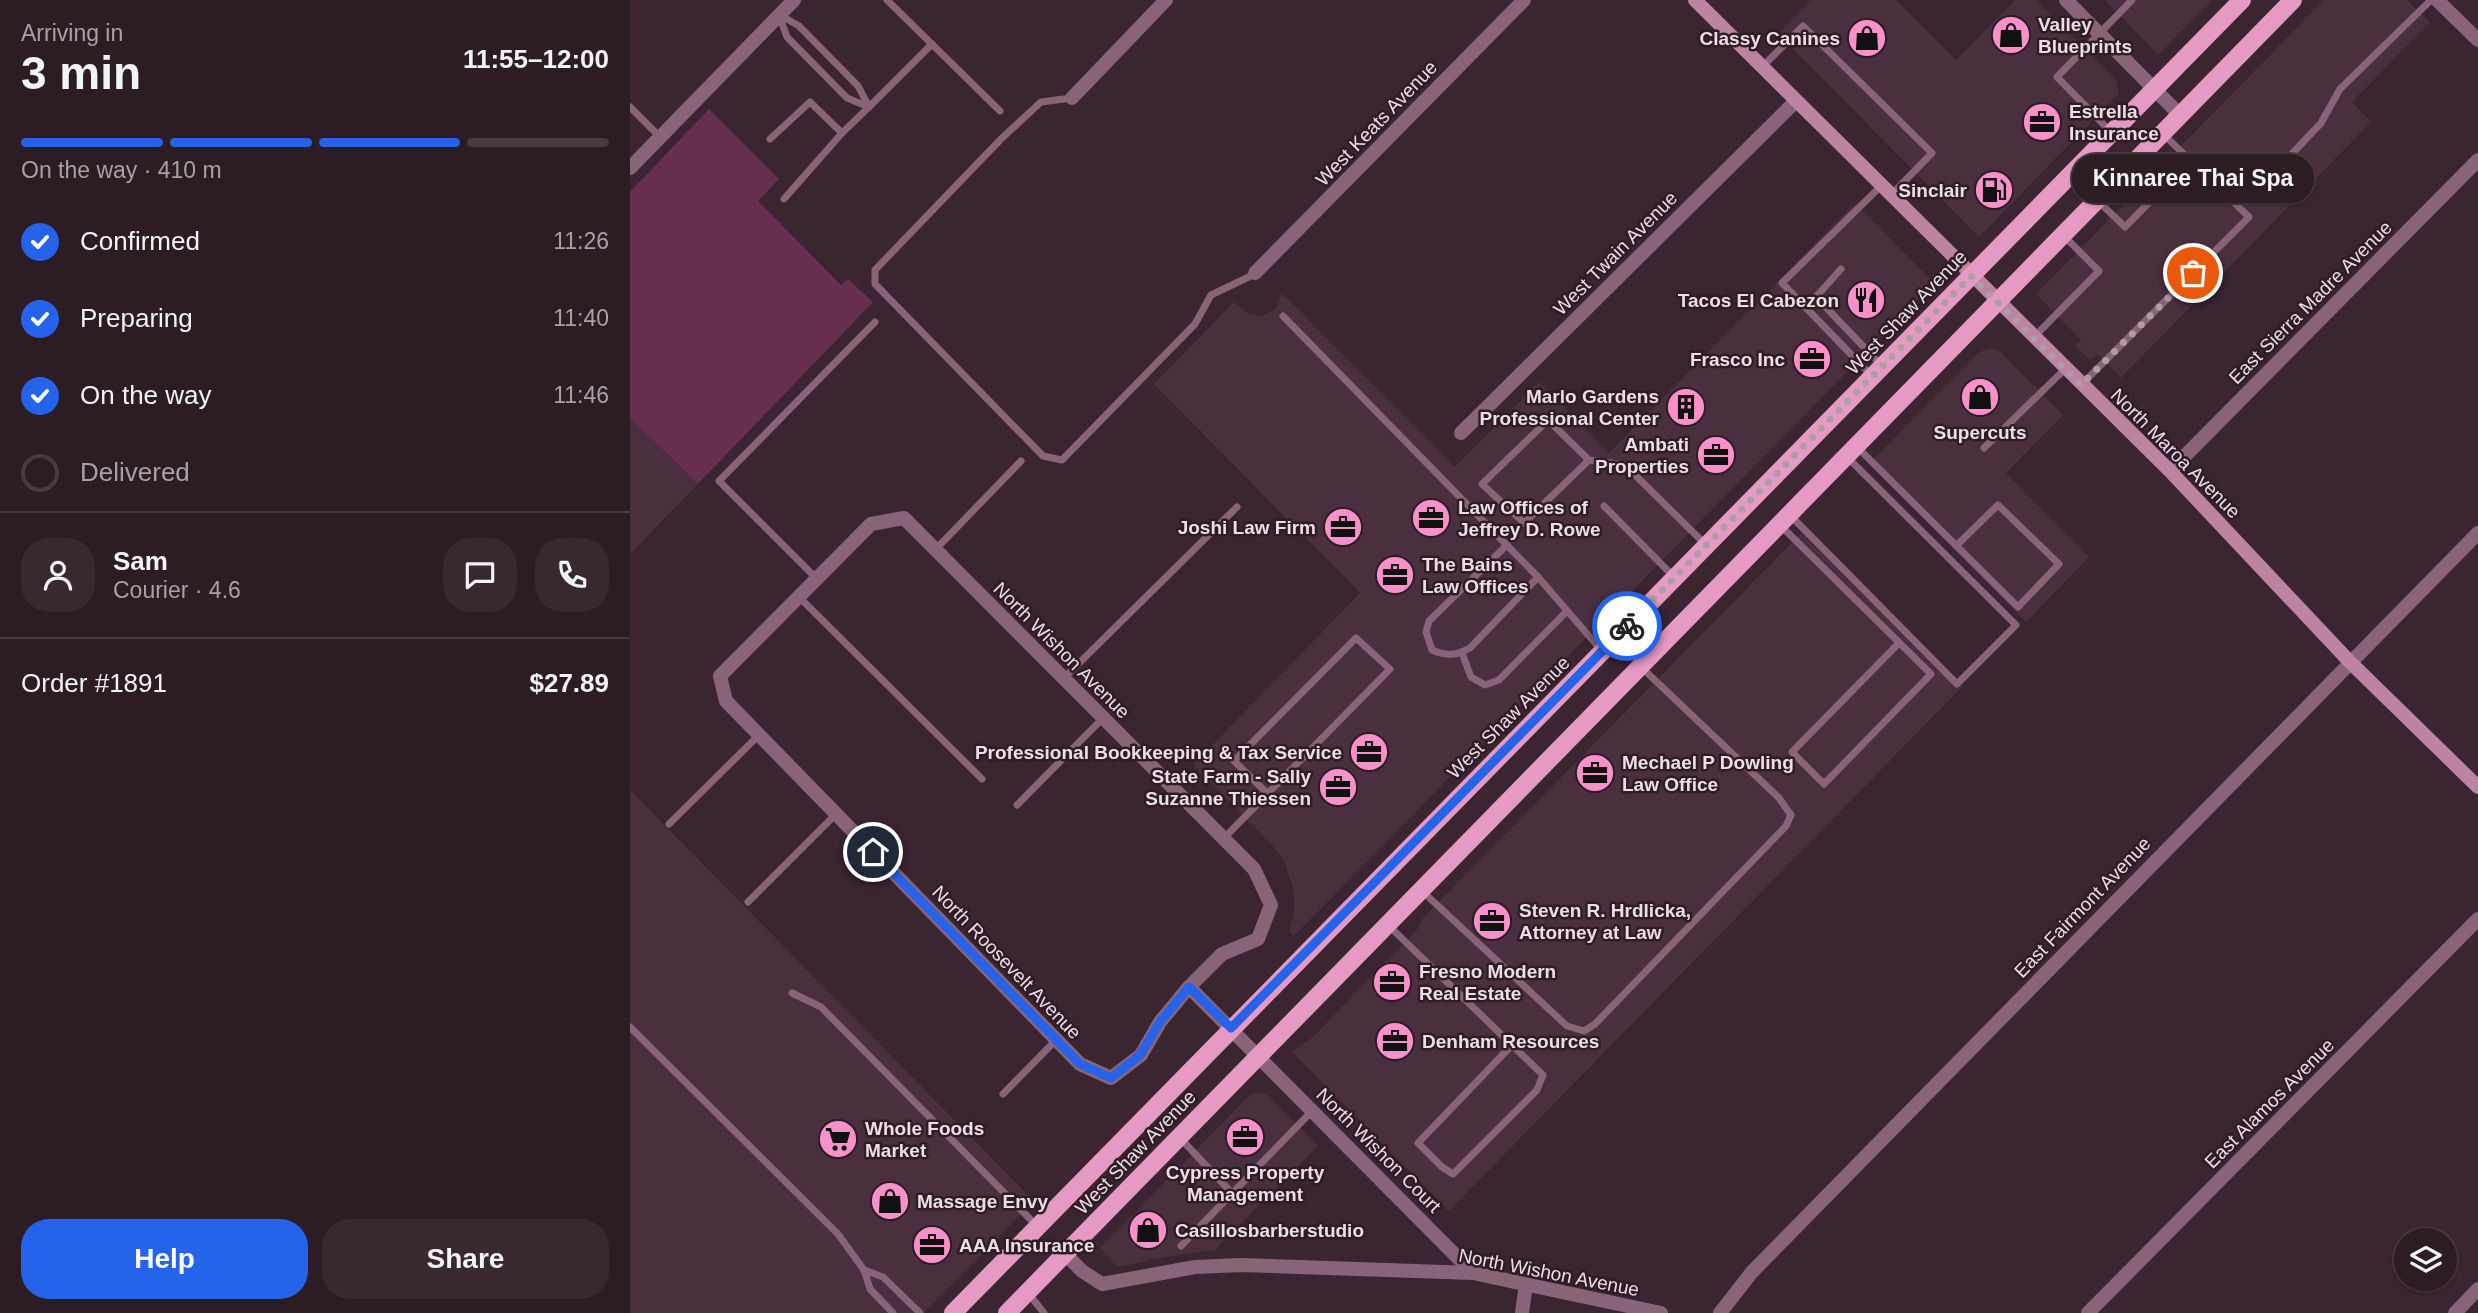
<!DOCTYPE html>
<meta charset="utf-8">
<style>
:root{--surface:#2c1c24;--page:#382931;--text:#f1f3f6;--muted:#a6a1a6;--line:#483a41;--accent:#2563eb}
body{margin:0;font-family:Arial,sans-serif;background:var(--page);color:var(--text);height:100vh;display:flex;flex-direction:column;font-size:26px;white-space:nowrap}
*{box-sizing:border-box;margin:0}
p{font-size:23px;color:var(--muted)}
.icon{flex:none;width:38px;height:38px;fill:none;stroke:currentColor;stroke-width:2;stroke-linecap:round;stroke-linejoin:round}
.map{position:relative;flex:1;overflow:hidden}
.side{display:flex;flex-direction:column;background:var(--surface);width:630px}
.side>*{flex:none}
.buttons{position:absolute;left:1764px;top:1228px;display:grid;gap:14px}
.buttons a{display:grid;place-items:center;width:63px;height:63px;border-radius:50%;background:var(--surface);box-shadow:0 2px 5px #0004,0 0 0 2px var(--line);font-size:35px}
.pin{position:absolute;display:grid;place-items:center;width:60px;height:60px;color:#fff;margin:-30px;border:4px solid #fff;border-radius:50%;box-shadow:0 2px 7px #0007}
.courier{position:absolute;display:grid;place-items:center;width:70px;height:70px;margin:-35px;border:5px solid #2563eb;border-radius:50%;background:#fff;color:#222;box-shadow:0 2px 9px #0007}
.bubble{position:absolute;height:49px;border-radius:24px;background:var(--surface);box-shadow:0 2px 5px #0004,0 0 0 2px var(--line);font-size:23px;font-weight:600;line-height:49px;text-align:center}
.overview em{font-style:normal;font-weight:600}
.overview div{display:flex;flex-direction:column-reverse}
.overview{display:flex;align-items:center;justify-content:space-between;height:119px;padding:0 21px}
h1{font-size:46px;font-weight:600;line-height:52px}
.bar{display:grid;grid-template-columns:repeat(4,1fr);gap:10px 7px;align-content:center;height:84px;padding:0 21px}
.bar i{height:9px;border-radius:5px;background:var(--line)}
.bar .current{background:var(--accent)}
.bar p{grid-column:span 4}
.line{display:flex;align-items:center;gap:18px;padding:0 21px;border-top:2px solid var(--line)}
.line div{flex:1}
.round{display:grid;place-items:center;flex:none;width:74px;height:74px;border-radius:28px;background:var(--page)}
ol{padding:0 21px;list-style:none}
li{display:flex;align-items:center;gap:21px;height:77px}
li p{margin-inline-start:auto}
li .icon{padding:7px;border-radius:50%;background:var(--accent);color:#fff;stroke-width:4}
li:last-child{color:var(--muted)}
li i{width:38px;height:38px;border:4px solid var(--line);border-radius:50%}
.cta{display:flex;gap:14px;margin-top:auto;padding:14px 21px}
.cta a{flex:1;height:80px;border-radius:28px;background:var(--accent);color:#fff;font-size:28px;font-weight:600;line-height:80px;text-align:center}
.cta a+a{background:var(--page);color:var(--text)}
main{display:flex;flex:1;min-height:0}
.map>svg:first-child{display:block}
.built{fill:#4a303e}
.green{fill:#662f4f}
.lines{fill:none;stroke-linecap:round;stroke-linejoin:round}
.lane{stroke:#896478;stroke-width:7}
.street{stroke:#896478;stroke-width:14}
.secondary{stroke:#bd83a2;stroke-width:14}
.primary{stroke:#e59ac3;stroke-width:18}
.done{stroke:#ae9da5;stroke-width:7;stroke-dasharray:0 12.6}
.route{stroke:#2563eb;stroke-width:9}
.labels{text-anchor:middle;stroke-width:5;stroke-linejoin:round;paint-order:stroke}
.poi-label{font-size:19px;font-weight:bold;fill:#ecdee4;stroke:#2f1c26;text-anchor:start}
.street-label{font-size:19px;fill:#ecdee4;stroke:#2f1c26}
</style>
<main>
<section class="side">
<div class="overview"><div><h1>3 min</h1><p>Arriving in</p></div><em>11:55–12:00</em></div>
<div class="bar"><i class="current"></i><i class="current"></i><i class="current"></i><i></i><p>On the way · 410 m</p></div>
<ol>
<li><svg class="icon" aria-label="check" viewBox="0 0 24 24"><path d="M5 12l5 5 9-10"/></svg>Confirmed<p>11:26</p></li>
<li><svg class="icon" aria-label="check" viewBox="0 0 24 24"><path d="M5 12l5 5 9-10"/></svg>Preparing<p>11:40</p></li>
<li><svg class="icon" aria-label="check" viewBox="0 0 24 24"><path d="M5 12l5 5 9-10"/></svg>On the way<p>11:46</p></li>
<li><i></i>Delivered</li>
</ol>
<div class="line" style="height:126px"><a class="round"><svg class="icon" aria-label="person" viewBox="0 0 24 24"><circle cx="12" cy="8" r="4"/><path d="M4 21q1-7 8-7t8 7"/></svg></a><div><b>Sam</b><p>Courier · 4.6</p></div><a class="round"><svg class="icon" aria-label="chat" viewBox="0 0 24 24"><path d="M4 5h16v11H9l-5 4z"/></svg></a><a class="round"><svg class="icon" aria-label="phone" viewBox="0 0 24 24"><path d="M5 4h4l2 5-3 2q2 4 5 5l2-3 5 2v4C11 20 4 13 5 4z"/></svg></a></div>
<div class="line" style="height:91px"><div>Order #1891</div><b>$27.89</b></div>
<div class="cta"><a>Help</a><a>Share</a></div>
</section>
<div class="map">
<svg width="1848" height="1313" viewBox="0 0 1848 1313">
<rect width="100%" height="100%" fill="#3a2530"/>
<g class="built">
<polygon points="1182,0 1266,0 1326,60 1385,0 1406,0 1486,80 1489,93 1349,237 1148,34"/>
<polygon points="1475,0 1582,0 1528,55"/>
<polygon points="1694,0 1777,0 1800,22 1722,102 1741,122 1491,378 1467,354 1461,361 1445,346 1451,340 1406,294"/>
<polygon points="1225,203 1304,283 664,936 659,931 664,912 664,891 654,861 643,846 563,765 730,593 524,384 604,302 618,314 633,316 646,308 652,293 825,467 909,382 979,453"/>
<polygon points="1359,348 1370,351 1433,415 1376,473 1459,557 1396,622 1239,464 1348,353"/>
<polygon points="0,418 68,484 0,554"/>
<polygon points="1175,529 1332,687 819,1211 662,1052 683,1037 732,986 787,930 793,918"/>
<polygon points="0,790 404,1201 294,1313 0,1313"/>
<polygon points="628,1092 636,1094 688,1146 585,1250 534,1257 489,1267 470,1248 620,1095"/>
</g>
<polygon class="green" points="79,109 149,179 128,201 211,285 218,279 243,302 68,484 0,418 0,192"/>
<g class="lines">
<g class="lane">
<polyline points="257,0 370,111"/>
<polyline points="149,15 157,37 217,98 239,107 212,133 154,199"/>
<polyline points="150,15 169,26 228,86 239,107 302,44"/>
<polyline points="1133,66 1173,26 1302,153 1261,195"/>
<polyline points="442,98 411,102 371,139 245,270 245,284 413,456 432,460 565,324 581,295 625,274"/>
<polyline points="0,107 30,137"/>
<polyline points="1481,132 1427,77 1502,0"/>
<polyline points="140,139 180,102 212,133"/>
<polyline points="1628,190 1691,123 1710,89 1801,0"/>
<polyline points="1467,200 1495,227 1561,160"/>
<polyline points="1211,269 1186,297 1252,366"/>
<polyline points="653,316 908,577 972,651"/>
<polyline points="1404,337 1469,271 1434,236"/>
<polyline points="1242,376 1152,283 1251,186"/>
<polyline points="1452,384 1619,217 1533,134"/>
<polyline points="1226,446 1388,607 1429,564 1368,505 1326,546"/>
<polyline points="1354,448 1435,369"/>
<polyline points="959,460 894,523 852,484 918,420 959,460 995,465 1076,545"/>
<polyline points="974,506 1044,577"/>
<polyline points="1159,514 1327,684 1386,625 1216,456"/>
<polyline points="1149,524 1301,674 1194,784 1162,752 1269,643"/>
<path d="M877,545L799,621L796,632L802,650C816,656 826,656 840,648L908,577"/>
<polyline points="306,549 391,461"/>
<polyline points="186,578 89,481 245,322"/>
<polyline points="169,597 352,779"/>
<polyline points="832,653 841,677 855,685 869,680 937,611"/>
<polyline points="434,678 607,507"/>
<polyline points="387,805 473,718"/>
<polyline points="39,824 129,735"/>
<polyline points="594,838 760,669 726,638 604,761 638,794"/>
<polyline points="791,890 937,1026 954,1031 965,1024 1156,826 1161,815 1149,798 1010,666"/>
<polyline points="118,902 206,814"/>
<polyline points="757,924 913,1075 907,1090 823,1174 812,1167 788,1143 882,1045"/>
<polyline points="162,993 191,1007 406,1225"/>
<polyline points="0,1027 208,1234 234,1270 240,1289 263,1313"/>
<polyline points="373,1094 426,1040"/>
<polyline points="549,1137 602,1193"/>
<polyline points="551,1246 682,1111"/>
<polyline points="234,1270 253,1277 290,1313"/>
<polyline points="398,1293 414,1313"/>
</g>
<g class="street">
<polyline points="1436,0 1550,115"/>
<polyline points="1807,0 1848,40"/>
<polyline points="442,98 536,0"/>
<polyline points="0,168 164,0"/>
<polyline points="625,273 894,0"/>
<polyline points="831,433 1166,101"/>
<polyline points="1540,471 1848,160"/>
<polygon points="274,518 624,869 641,905 628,939 592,954 559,987 530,1022 511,1055 481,1078 450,1064 96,701 90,676 241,524"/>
<polyline points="559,987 843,1273"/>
<polyline points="435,1254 452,1271 472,1284 565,1267 611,1265 843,1273 1031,1313"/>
<polyline points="892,1313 896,1284"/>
<polyline points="1090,1313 1122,1272 1848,533"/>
<polyline points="1458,1313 1848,919"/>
<polyline points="1825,1313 1848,1289"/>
</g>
<polyline class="secondary" points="1065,0 1540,471 1720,662 1848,787"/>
<g class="primary">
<polyline points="323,1313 1612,0"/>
<polyline points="377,1313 1663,0"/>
</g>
</g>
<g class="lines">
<polyline class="done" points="997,626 1341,276 1451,385 1563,273"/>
<polyline class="route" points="243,852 450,1064 481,1078 510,1055 530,1022 559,987 601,1028 997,626"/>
</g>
<defs>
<g id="shop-disc" transform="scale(2.0125)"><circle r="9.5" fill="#f890ca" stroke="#2f1c26"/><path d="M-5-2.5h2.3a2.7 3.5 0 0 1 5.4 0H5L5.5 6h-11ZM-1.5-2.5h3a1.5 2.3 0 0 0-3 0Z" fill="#111"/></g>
<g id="office-disc" transform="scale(2.0125)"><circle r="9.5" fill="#f890ca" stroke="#2f1c26"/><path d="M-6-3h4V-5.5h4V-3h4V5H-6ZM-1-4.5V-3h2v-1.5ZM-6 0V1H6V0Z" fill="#111"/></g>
<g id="fuel-disc" transform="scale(2.0125)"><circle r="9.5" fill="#f890ca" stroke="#2f1c26"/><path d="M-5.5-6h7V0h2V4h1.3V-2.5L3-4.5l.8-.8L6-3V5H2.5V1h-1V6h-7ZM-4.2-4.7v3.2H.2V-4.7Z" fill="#111"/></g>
<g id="restaurant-disc" transform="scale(2.0125)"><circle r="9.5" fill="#f890ca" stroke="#2f1c26"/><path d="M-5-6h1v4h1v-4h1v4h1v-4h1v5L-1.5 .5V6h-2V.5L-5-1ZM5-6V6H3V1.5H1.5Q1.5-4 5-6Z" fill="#111"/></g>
<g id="building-disc" transform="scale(2.0125)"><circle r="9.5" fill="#f890ca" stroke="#2f1c26"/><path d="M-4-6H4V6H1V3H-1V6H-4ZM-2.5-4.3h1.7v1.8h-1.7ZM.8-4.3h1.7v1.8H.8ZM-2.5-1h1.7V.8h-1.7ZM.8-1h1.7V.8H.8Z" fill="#111"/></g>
<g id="supermarket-disc" transform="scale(2.0125)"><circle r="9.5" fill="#f890ca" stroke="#2f1c26"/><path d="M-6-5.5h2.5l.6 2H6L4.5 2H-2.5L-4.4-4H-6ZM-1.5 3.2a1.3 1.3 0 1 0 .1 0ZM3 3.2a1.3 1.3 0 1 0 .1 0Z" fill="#111"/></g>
</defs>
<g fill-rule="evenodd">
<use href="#shop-disc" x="1381" y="35"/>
<use href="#shop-disc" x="1237" y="38"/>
<use href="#office-disc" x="1412" y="122"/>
<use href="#fuel-disc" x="1364" y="190"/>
<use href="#restaurant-disc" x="1236" y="300"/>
<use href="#office-disc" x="1182" y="359"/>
<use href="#shop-disc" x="1350" y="397"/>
<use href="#building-disc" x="1056" y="407"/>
<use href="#office-disc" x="1086" y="455"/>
<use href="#office-disc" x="801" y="518"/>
<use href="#office-disc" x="713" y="527"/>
<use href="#office-disc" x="765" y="575"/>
<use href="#office-disc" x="739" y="752"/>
<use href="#office-disc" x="965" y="773"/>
<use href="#office-disc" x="708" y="787"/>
<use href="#office-disc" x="862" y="921"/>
<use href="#office-disc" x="762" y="982"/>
<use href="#office-disc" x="765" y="1041"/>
<use href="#office-disc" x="615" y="1137"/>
<use href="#supermarket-disc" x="208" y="1139"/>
<use href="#shop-disc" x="260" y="1201"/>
<use href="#shop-disc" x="518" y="1230"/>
<use href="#office-disc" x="302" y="1245"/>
</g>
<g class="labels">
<g class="poi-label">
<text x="1408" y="31">Valley<tspan x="1408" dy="22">Blueprints</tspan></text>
<text x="1210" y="45" text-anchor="end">Classy Canines</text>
<text x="1439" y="118">Estrella<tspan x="1439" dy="22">Insurance</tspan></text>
<text x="1337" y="197" text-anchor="end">Sinclair</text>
<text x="1209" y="307" text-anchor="end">Tacos El Cabezon</text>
<text x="1155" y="366" text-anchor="end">Frasco Inc</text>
<text x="1029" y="403" text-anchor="end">Marlo Gardens<tspan x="1029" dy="22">Professional Center</tspan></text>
<text x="1350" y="439" text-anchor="middle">Supercuts</text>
<text x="1059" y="451" text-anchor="end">Ambati<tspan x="1059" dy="22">Properties</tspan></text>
<text x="828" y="514">Law Offices of<tspan x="828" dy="22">Jeffrey D. Rowe</tspan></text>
<text x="686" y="534" text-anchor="end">Joshi Law Firm</text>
<text x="792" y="571">The Bains<tspan x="792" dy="22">Law Offices</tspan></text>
<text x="712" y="759" text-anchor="end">Professional Bookkeeping &amp; Tax Service</text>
<text x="992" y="769">Mechael P Dowling<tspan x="992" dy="22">Law Office</tspan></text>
<text x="681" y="783" text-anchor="end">State Farm - Sally<tspan x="681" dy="22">Suzanne Thiessen</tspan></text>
<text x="889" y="917">Steven R. Hrdlicka,<tspan x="889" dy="22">Attorney at Law</tspan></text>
<text x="789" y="978">Fresno Modern<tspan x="789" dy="22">Real Estate</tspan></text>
<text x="792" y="1048">Denham Resources</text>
<text x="235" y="1135">Whole Foods<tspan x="235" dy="22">Market</tspan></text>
<text x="615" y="1179" text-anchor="middle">Cypress Property<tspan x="615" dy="22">Management</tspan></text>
<text x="287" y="1208">Massage Envy</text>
<text x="545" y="1237">Casillosbarberstudio</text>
<text x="329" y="1252">AAA Insurance</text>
</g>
<g class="street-label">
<text transform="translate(746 123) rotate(-46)" y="7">West Keats Avenue</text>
<text transform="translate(985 253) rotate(-45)" y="7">West Twain Avenue</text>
<text transform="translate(1680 302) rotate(-45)" y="7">East Sierra Madre Avenue</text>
<text transform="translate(1276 312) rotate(-46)" y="7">West Shaw Avenue</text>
<text transform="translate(1546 453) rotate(45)" y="7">North Maroa Avenue</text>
<text transform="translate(432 650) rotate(45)" y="7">North Wishon Avenue</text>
<text transform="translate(878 717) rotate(-45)" y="7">West Shaw Avenue</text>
<text transform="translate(1452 907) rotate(-46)" y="7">East Fairmont Avenue</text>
<text transform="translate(377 962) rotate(46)" y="7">North Roosevelt Avenue</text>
<text transform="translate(1639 1103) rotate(-45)" y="7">East Alamos Avenue</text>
<text transform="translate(749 1150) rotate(45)" y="7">North Wishon Court</text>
<text transform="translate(505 1152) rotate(-46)" y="7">West Shaw Avenue</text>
<text transform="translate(919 1272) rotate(11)" y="7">North Wishon Avenue</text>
</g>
</g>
</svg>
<div class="buttons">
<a><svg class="icon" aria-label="layers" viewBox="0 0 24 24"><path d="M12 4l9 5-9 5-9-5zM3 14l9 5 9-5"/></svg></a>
</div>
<div class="pin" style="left:1563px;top:273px;background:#ea580c"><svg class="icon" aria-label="bag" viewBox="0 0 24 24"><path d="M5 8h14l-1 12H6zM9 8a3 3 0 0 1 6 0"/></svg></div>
<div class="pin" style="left:243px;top:852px;background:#1f2937"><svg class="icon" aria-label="home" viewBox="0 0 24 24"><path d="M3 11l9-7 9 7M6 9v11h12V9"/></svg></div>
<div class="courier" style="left:997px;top:626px"><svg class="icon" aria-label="bike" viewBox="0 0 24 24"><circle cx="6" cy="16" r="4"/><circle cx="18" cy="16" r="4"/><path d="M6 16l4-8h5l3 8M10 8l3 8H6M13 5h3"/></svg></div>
<div class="bubble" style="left:1442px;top:154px;width:242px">Kinnaree Thai Spa</div>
</div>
</main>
